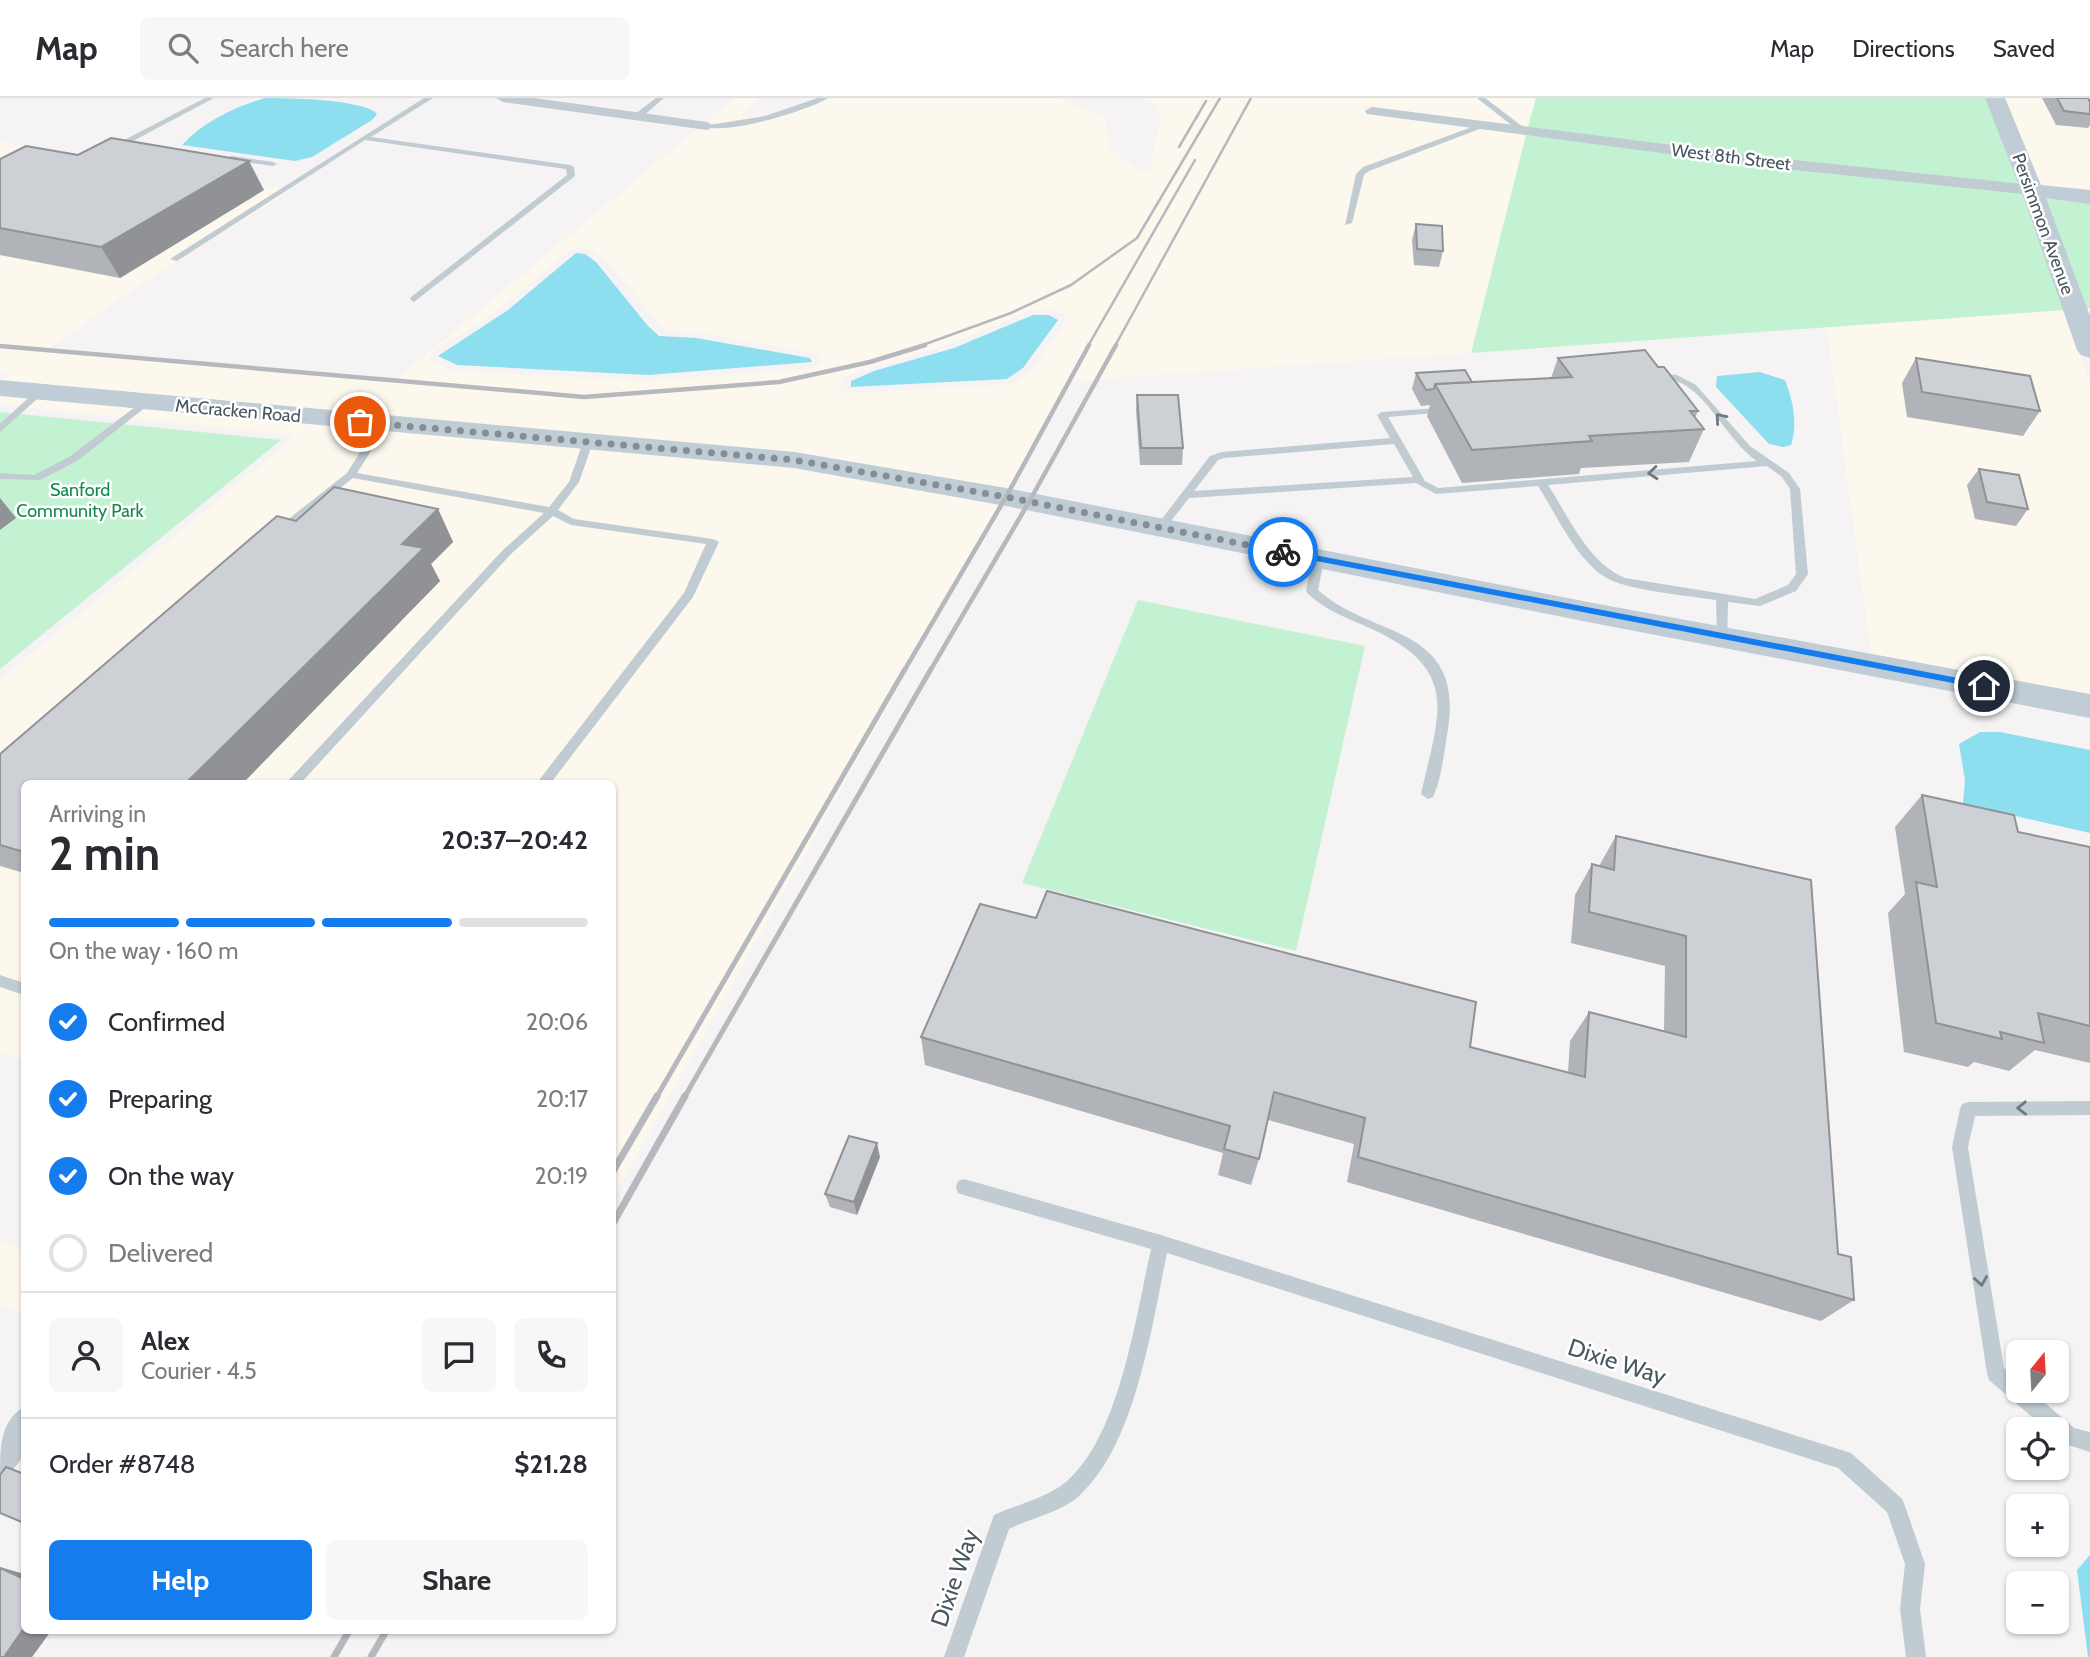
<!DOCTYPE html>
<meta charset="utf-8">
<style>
:root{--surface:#fff;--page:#f7f7f7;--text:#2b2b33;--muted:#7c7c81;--line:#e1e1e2;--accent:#157ced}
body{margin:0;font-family:Cabin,sans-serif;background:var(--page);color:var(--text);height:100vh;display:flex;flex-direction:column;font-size:26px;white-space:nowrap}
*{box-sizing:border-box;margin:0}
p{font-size:23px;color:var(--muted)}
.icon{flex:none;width:38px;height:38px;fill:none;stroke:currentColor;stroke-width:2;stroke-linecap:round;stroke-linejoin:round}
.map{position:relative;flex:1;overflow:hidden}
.sheet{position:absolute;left:21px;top:682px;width:595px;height:854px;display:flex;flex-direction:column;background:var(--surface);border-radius:10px;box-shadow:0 2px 5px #0004}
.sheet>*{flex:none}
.needle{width:46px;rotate:18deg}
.controls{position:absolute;left:2006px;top:1242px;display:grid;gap:14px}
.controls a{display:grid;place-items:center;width:63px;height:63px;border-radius:10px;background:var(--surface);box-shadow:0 2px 5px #0004;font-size:35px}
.pin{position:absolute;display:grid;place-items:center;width:60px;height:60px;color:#fff;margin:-30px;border:4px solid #fff;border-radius:50%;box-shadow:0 2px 7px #0007}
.courier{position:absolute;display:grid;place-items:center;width:70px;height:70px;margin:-35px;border:5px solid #157ced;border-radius:50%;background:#fff;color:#222;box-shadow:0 2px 9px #0007}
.headline em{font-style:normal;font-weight:800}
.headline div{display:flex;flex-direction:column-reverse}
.headline{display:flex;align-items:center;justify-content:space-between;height:119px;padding:0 28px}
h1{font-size:46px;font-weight:800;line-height:52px}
.bar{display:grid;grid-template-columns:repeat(4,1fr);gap:10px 7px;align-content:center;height:84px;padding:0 28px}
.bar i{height:9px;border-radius:5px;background:var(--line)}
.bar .selected{background:var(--accent)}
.bar p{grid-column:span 4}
.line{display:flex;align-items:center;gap:18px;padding:0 28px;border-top:2px solid var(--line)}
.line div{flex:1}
.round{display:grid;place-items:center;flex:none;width:74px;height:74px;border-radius:10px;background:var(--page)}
ol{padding:0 28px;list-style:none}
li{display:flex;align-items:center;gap:21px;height:77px}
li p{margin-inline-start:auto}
li .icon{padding:7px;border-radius:50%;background:var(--accent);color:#fff;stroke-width:4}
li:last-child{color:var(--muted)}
li i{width:38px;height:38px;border:4px solid var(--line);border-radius:50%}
.action{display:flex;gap:14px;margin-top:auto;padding:14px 28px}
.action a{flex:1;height:80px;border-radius:10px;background:var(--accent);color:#fff;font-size:28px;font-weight:800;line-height:80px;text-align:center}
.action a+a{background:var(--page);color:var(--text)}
header{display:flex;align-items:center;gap:42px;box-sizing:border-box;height:98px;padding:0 35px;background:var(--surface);border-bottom:2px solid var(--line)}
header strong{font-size:33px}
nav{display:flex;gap:38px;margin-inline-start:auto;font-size:24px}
.search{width:490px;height:63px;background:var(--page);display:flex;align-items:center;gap:18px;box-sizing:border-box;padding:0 24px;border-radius:10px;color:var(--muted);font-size:26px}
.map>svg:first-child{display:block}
.commercial{fill:#fdf8ee;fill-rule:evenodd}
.green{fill:#c2f2d2}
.water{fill:#8ddff0}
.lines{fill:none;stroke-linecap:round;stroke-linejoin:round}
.lane{fill:#c0cbd2;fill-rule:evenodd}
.street{fill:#c0cbd2;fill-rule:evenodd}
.secondary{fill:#c0ccd6;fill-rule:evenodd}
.rail-far3{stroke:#b5b8bd;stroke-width:2.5}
.rail-far2{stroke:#b5b8bd;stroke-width:4.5}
.rail-far1{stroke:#b5b8bd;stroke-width:5}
.rail{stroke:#b5b8bd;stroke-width:7}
.wall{fill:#b0b3b7}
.shaded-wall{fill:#909295}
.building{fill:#cdd0d5;stroke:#909295;stroke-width:2}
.oneway{stroke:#6d7a83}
.route{fill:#157ced}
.done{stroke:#858e94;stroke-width:7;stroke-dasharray:0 12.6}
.labels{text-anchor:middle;stroke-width:5;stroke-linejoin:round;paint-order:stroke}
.far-street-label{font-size:18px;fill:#495761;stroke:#fff}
.far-park-label{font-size:18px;fill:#14884a;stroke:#fff}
.near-street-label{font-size:24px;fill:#495761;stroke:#fff}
</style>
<header>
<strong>Map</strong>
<div class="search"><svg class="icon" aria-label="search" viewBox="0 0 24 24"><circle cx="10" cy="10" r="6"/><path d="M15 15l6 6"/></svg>Search here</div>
<nav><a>Map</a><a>Directions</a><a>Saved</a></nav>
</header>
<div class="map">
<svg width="2090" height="1559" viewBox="0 0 2090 1559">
<rect width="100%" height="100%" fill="#f5f3f3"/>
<g class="commercial">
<path d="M734,0H759L742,17L755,19L775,16L820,0H1058L1105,20L1109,49L1137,72L1149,75L1160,23L1158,9L1143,0H1536L1528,29L1366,8L1363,15L1526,37L1471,255L1070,283L1009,391L798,354L2,283L9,277L0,276V44L292,92L159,174L44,254L396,282L697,31L710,33L719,26L706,23ZM578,150L592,152L605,161L666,233L701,235L814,255L822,263L811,270L645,283L453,273L428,262L431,255L501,210L568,154ZM1031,212H1052L1064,216L1066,224L1032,272L1012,286L856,295L841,292V282L846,278L950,246Z"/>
<polygon points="2004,0 2090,0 2090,95 2041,89"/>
<polygon points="2064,212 2090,285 2090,597 1871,557 1827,230"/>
<polygon points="0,298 789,370 1000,407 613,1099 612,686 24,686 24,963 0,955 0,582 290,343 292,337 0,307"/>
<polygon points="0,1143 24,1152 24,1216 0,1207"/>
</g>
<g class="green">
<polygon points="1536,0 1986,0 2020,86 1767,60 1528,29"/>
<polygon points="1526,37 2023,95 2064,212 1471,255"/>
<polygon points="2044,98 2090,103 2090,210 2086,210"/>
<polygon points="0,314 281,342 0,571"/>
<polygon points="1138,502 1365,548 1296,853 1022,785"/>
</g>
<g class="water">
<path d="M265,0C286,0 364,1 377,16L372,22L312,59L295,63L182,47C203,24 235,9 265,0Z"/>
<polygon points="576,155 585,156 596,164 648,228 659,238 696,240 810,260 812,264 648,277 457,267 438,258 508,212"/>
<polygon points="1033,217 1049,217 1058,222 1023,270 1007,281 851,289 851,283 874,273 954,250"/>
<path d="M1760,274L1785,282C1793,303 1798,325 1791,347L1783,349L1769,346L1716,289L1717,278Z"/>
<polygon points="1980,634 2000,634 2090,652 2090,735 1963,706 1965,682 1959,646"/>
<polygon points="2090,1457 2090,1559 2088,1559 2077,1472"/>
</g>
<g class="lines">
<g class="lane">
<polygon points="205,0 214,0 114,53 107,51"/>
<polygon points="424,0 433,0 371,39 570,67 574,69 575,78 414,204 410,201 411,199 567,77 566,71 365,42 177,163 170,161"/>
<polygon points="656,0 664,0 641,20 635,20 635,16"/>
<path d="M818,0H828C807,13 725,38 703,28L765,18Z"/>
<polygon points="1477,0 1485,0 1527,32 1520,34"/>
<polygon points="1483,25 1490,27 1369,73 1364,77 1352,125 1345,127 1356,76 1363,69"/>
<polygon points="233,58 273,64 277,66 273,68 230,62 230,58"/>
<path d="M1652,274L1677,277L1696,287L1750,348L1789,375L1800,391L1808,476L1796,493L1760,508L1728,504L1727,542L1723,543L1717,539L1716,502C1692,498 1623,492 1605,479C1576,461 1556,416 1538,388L1436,396L1416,385L1189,400L1164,432H1156L1155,430L1210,358L1222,354L1390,340L1377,317L1382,314L1450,309L1452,311L1447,314L1388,319L1425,383L1438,390L1757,363C1727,343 1708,294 1676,283C1667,280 1658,280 1649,279V275ZM1394,346L1413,379L1194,393L1218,362L1224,360ZM1767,368L1782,379L1790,391L1796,476L1788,487L1755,501L1625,480C1588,465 1569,419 1548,387Z"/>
<polygon points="37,292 45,294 0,334 0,326"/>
<polygon points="143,303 151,305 77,363 40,382 0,381 0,375 34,377 69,359"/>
<polygon points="383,323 388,326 357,375 549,409 569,384 583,344 588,341 593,344 579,384 558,412 574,421 713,441 719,444 693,499 550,686 536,686 684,495 706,446 571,427 553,418 511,456 300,686 285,686 503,452 544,415 353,380 285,434 277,434 277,430 347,375 379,324"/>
<path d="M1318,457L1324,461L1318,492C1372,541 1464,526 1448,631C1444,653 1442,680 1433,699L1428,701L1421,696C1438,618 1462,573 1374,532C1350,521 1328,514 1308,496L1306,493L1312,461Z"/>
<polygon points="0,877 24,885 24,897 0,889"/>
<polygon points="2090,1003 2090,1017 1975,1018 1968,1049 2004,1270 2018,1282 2018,1293 2031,1293 2074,1330 2090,1334 2090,1354 2062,1345 2056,1339 2056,1332 2047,1332 1989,1282 1987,1275 1952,1049 1960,1011 1962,1006 1968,1004"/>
<path d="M964,1081L1161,1137L1851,1355L1902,1401L1905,1408L1925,1466L1920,1511L1926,1559H1906L1900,1511L1905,1466L1887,1414L1838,1370L1167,1155C1152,1227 1136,1344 1081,1396C1063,1414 1031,1420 1009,1431L964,1559H944L994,1417C1017,1406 1048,1400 1067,1383C1120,1337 1136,1217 1151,1151L964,1097L958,1095L956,1089L958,1083Z"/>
</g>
<g class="street">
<polygon points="496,0 534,0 707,24 714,28 707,32 503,4"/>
<polygon points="1372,9 1767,59 2032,87 2040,92 2032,97 1767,69 1367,16 1365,13"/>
<path d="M24,1309C27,1337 30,1367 0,1379C0,1349 0,1323 24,1309Z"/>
</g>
<g class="secondary">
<polygon points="1985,0 2005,0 2041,87 2090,92 2090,106 2046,100 2090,218 2090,260 2081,257 2077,252 2021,92"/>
<polygon points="0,282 794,354 1006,390 1593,505 2090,596 2090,620 1593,525 1006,408 794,370 0,298"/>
</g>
<g class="rail-far3">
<polyline points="1179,49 1206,3"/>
<polyline points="0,248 3,248"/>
<polyline points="920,248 1011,215 1071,187 1137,140 1220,0"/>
<polyline points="1088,248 1195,62"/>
<polyline points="1115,248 1251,0"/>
</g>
<g class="rail-far2">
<polyline points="0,248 584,299 779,284 870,264 925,247"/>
<polyline points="904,573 1006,399 1089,247"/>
<polyline points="930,573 1029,404 1116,247"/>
</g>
<g class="rail-far1">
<polyline points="656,1000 905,571"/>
<polyline points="684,1000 931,571"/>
</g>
<g class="rail">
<polyline points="612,1075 657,998"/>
<polyline points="612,1127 685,998"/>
<polyline points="334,1559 349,1533"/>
<polyline points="371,1559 386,1533"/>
</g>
</g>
<g class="wall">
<polygon points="2042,0 2088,0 2090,4 2090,27 2088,30 2056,27"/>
<polygon points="0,61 264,92 120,180 0,157"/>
<polygon points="1416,126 1443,153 1439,169 1414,167 1412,142"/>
<polygon points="1558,260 1658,269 1698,313 1695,320 1704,331 1689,364 1581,370 1579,376 1462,385 1427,318 1430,307 1421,308 1412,291 1416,275 1472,284 1551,280"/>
<polygon points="1916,260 2040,313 2023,338 1907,319 1902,285"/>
<polygon points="1137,297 1183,350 1182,367 1140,367 1136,313"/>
<polygon points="1979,371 2028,411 2016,428 1975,421 1967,387"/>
<polygon points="438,411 453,444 431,466 440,483 242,686 24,686 24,775 0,768 0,656 296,423"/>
<polygon points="1922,697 2018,734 2090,749 2090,965 2035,952 2009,973 1974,964 1968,969 1904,954 1888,815 1905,796 1895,729"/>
<polygon points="1616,738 1811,782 1838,1156 1854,1202 1821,1223 1347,1084 1354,1046 1268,1022 1259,1061 1251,1087 1218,1077 1223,1055 925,967 921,939 1470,949 1568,975 1570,943 1589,914 1664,933 1665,868 1571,845 1575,797 1592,766 1599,768"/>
<polygon points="880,1059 857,1117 830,1109 825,1096"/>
</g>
<g class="shaded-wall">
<polygon points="249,63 264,92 120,180 101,149"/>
<polygon points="0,400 16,420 0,432"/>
<polygon points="438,411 453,444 431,466 440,483 242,686 185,686 402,446"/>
<polygon points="877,1045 880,1059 857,1117 854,1104"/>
<polygon points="0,1469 24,1476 24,1481"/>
<polygon points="24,1530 24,1533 51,1533 32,1559 4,1559"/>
</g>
<g class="building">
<polygon points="2057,0 2088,0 2090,4 2090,16 2064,13"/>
<polygon points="111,40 249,63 101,149 0,130 0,61 26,48 78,57"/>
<polygon points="1416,126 1442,128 1443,153 1417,151"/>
<polygon points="1645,252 1658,269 1664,269 1698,313 1690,313 1704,331 1589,338 1592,343 1472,352 1435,286 1572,279 1558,260"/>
<polygon points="1916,260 2030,278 2040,313 1922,294"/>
<polygon points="1465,272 1472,284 1435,286 1434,291 1426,292 1416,275"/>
<polygon points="1137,297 1178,297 1183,350 1141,350"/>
<polygon points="1979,371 2019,377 2028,411 1987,404"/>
<polygon points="334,389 438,411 402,446 424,450 185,686 24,686 24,754 0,747 0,656 277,418 296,423"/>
<polygon points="1922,697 2014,717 2018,734 2090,749 2090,928 2038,915 2044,945 2000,934 2002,941 1936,925 1916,784 1937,789"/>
<polygon points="1616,738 1811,782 1838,1156 1851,1159 1854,1202 1358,1059 1365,1020 1274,994 1259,1061 1224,1051 1230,1028 921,939 980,806 1036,820 1047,793 1476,904 1470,949 1585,979 1589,914 1686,939 1686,838 1589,814 1592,766 1614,772"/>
<polygon points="849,1038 877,1045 854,1104 825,1096"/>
<polygon points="6,1369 24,1376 24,1425 0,1415 0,1377"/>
<polygon points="0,1470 24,1481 24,1530 4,1559 0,1559"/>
</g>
<defs><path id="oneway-chevron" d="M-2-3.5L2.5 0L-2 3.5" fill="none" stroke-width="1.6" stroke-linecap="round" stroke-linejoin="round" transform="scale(1.75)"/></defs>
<g class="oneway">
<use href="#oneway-chevron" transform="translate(1720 320) rotate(-131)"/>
<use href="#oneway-chevron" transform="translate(1653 375) rotate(175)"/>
<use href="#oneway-chevron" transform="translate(2022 1010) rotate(179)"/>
<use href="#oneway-chevron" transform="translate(1981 1183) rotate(81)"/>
</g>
<polygon class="route" points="1283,451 1984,585 1989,588 1984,591 1280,456 1280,452"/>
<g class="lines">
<polyline class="done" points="360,324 794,362 1006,399 1283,454"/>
</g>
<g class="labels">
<g class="far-street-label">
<text transform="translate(1731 59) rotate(7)" y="6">West 8th Street</text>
<text transform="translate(2043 126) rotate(70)" y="6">Persimmon Avenue</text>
<text transform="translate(238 313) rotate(5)" y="6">McCracken Road</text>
</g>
<g class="far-park-label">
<text x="80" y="398">Sanford<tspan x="80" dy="21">Community Park</tspan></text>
</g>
<g class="near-street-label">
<text transform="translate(1617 1264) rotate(18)" y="8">Dixie Way</text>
<text transform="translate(955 1480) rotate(-71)" y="8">Dixie Way</text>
</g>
</g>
</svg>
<div class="controls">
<a><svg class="needle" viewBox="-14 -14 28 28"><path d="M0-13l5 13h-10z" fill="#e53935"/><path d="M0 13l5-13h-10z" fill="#7c7c81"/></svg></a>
<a><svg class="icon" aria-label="locate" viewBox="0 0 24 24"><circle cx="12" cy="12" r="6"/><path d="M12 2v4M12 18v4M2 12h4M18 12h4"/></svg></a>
<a>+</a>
<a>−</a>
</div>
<div class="pin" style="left:360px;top:324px;background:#ea580c"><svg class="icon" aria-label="bag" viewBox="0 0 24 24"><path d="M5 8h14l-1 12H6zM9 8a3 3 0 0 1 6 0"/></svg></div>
<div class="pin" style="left:1984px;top:588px;background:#1f2937"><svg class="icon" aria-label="home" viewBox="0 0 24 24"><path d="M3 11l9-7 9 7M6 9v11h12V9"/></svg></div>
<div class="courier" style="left:1283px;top:454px"><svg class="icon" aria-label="bike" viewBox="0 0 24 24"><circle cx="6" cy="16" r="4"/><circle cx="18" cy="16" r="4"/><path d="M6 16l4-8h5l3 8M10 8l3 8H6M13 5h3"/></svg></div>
<section class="sheet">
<div class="headline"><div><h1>2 min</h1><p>Arriving in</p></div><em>20:37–20:42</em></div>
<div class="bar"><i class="selected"></i><i class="selected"></i><i class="selected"></i><i></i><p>On the way · 160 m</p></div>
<ol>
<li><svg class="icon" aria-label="check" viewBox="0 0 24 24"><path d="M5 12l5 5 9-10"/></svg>Confirmed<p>20:06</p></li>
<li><svg class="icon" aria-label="check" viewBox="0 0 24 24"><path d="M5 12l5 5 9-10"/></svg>Preparing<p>20:17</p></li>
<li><svg class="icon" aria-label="check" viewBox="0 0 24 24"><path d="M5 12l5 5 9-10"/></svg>On the way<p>20:19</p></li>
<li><i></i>Delivered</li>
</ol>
<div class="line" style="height:126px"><a class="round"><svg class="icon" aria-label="person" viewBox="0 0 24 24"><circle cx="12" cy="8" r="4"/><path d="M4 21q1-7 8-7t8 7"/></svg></a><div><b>Alex</b><p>Courier · 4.5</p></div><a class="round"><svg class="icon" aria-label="chat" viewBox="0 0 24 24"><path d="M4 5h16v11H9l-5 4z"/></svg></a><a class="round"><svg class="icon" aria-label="phone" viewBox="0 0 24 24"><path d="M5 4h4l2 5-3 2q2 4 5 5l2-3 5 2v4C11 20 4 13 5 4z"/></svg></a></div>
<div class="line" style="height:91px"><div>Order #8748</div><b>$21.28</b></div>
<div class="action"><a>Help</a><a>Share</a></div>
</section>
</div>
